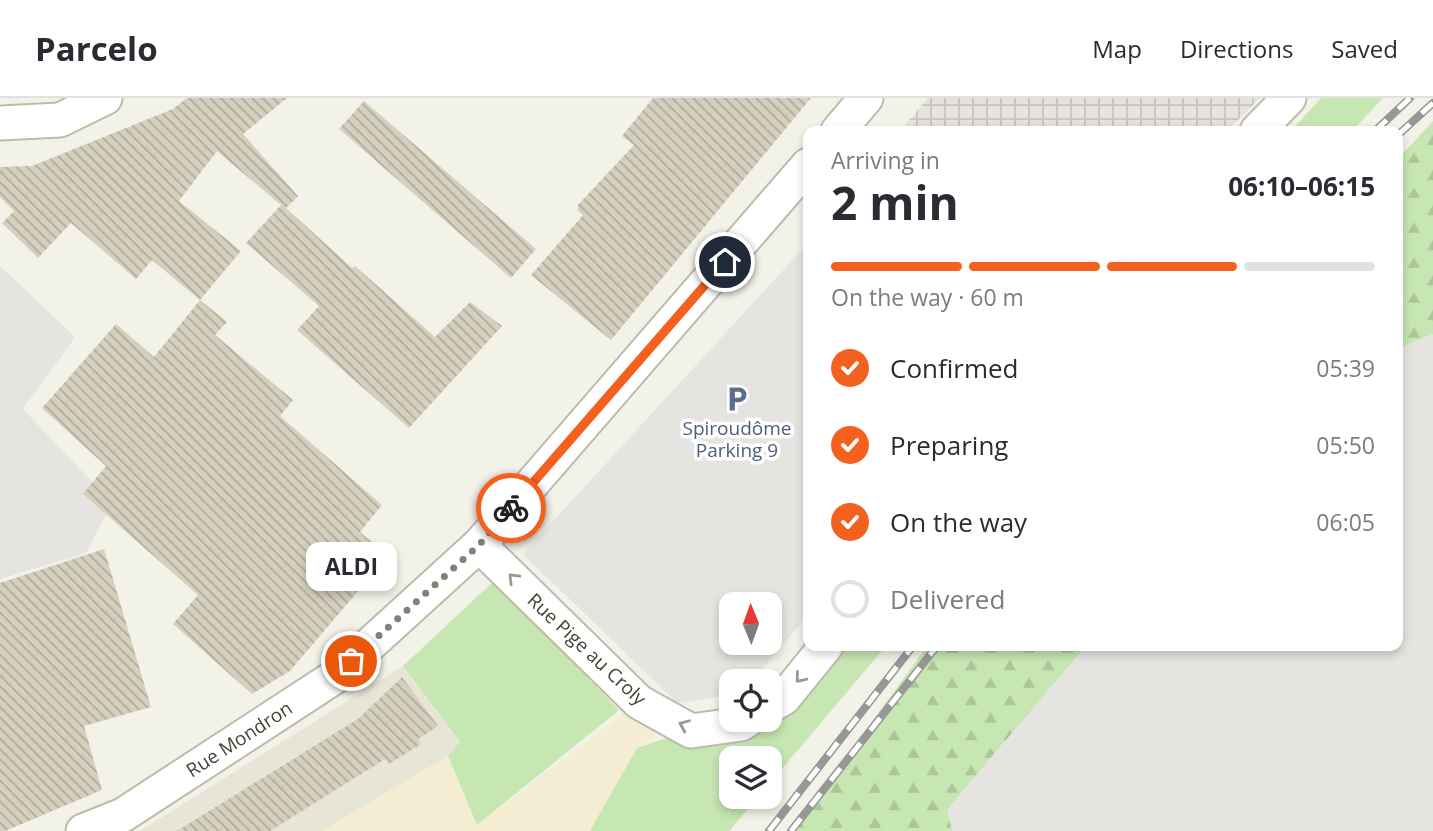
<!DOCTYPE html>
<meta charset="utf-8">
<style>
:root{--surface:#fff;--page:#f2f2f3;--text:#2b2b33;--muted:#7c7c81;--line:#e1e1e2;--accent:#f4611f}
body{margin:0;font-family:"Open Sans",sans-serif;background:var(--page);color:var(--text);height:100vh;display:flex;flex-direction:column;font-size:26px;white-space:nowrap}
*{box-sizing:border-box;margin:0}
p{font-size:23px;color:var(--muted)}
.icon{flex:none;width:38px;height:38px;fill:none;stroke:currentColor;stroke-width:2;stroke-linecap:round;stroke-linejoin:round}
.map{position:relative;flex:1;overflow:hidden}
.side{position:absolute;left:803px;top:28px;width:600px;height:525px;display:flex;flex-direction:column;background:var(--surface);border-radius:14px;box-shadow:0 4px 10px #0003}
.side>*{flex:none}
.needle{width:46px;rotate:359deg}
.buttons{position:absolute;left:719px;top:494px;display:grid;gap:14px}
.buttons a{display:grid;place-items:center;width:63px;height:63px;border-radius:14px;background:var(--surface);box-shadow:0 4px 10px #0003;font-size:35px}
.pin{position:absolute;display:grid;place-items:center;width:60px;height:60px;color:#fff;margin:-30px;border:4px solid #fff;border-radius:50%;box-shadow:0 2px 7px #0007}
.courier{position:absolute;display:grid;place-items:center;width:70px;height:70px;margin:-35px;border:5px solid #f4611f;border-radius:50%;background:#fff;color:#222;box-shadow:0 2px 9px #0007}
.bubble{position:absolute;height:49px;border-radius:14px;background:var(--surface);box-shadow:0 4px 10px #0003;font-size:23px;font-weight:700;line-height:49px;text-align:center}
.summary em{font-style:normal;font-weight:700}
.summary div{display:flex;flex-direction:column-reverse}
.summary{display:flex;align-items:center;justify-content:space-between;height:119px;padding:0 28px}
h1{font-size:46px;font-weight:700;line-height:52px}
.bar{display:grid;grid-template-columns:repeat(4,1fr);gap:10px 7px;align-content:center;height:84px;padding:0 28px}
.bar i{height:9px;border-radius:5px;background:var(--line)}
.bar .on{background:var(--accent)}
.bar p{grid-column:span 4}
ol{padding:0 28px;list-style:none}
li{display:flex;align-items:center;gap:21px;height:77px}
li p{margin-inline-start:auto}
li .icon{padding:7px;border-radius:50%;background:var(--accent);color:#fff;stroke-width:4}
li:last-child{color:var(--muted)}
li i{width:38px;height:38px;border:4px solid var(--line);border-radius:50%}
header{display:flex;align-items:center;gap:42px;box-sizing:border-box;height:98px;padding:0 35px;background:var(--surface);border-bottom:2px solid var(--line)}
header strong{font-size:33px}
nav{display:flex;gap:38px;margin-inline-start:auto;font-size:24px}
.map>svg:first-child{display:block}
.residential{fill:#e7e5d6}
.commercial{fill:#f5ecd4}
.industrial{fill:url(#industrial-grid)}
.green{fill:#c6e6b2}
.forest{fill:url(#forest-firs)}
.parking{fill:#e5e4e0;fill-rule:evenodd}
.building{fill:url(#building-back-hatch)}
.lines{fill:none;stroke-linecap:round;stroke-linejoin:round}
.street-casing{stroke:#bfbbab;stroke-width:37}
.street{stroke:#fff;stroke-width:33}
.rail-casing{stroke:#979797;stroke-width:8}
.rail{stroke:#fff;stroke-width:5;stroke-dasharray:16;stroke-linecap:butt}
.oneway{stroke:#9a9891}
.done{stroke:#838075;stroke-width:7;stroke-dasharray:0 12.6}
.route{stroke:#f4611f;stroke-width:9}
.labels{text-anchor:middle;stroke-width:7;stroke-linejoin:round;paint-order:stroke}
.service-label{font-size:19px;fill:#4e5e75;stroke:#fff}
.street-label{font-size:19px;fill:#474337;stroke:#fff}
</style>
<header>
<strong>Parcelo</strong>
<nav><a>Map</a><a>Directions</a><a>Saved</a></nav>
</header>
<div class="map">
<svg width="1433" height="733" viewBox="0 0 1433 733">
<defs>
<pattern id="industrial-grid" width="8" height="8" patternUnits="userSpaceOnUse" patternTransform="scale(1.75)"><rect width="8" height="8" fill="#e6e3dc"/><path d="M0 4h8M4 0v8" fill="none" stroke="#c7c4bd"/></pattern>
<pattern id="forest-firs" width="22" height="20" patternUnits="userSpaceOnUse" patternTransform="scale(1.75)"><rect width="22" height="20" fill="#c6e6b2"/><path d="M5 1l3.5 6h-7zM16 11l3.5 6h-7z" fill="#abc69a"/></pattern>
<pattern id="building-back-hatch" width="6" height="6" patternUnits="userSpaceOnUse" patternTransform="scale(1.75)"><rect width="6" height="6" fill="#d5cfbe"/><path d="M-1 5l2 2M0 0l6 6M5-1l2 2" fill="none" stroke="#afaa9b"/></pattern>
</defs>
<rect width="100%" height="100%" fill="#f3f2e8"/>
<polygon class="residential" points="403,568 460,645 448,658 322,733 140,733"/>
<polygon class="commercial" points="639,604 676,624 637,650 592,733 322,733 448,658 477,727"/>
<polygon class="industrial" points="928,0 1260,0 1227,33 900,33"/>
<g class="green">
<polygon points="1321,0 1383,0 1352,33 1291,33"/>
<polygon points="494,483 619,612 477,727 448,658 460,644 403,568"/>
<polygon points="831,548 886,548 770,685 770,660 732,660 732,698 759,698 729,733 590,733 637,650 731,618 770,621"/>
</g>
<g class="forest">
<polygon points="1433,23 1433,236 1398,251 1398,61"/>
<polygon points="927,548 1086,548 951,707 957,733 793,733"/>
</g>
<g class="parking">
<path d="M808,145V517L752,583H732L731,597L677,605L523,456ZM732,506H770V544H732Z"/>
<polygon points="0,168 75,239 23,311 112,405 86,455 0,481"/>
<polygon points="1433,236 1433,733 952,733 947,712 1086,548 1398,548 1398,251"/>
</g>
<g class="building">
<polygon points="187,0 287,0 243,36 298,98 286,110 352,170 355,168 435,239 470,204 502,228 409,330 297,232 319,208 246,145 281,107 217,53 179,103 241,153 200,202 152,162 136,181 71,125 38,160 2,125 14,113 0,99 0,69 32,68 173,11"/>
<polygon points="653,0 811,0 611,242 531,177 583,117 577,112 579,110 577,108 634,47 622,38"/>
<polygon points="364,3 536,151 511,180 339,31"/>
<polygon points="200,202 227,224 215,237 293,302 280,318 382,407 360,434 388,458 290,573 252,596 173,526 198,497 83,396 106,368 42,310 116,226 154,259"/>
<polygon points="104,451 151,609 84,628 102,692 5,733 0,733 0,485"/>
<polygon points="402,579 438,628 418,641 421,646 389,666 385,661 270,733 177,733 358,621"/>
</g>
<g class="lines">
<g class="street-casing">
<g id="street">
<polyline points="0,25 60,22 105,0"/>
<polyline points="838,33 866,0"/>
<polyline points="1257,33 1289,0"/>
<polyline points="479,447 639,604 691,633 741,626 749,621"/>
<polyline points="770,608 784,600 826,548"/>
<polyline points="83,733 123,717 333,580 479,447 808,67"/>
</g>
</g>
<use href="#street" class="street"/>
<g class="rail-casing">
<g id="rail">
<polyline points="1375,33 1410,0"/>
<polyline points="1398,37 1433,5"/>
<polyline points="769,733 913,548"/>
<polyline points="791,733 937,548"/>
</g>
</g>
<use href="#rail" class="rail"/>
</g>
<defs><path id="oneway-chevron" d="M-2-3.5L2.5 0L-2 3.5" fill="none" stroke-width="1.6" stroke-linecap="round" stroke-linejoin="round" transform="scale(1.75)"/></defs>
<g class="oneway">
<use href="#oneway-chevron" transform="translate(513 480) rotate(-135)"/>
<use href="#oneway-chevron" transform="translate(800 580) rotate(129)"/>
<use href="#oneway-chevron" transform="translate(684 627) rotate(-157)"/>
</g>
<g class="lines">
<polyline class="done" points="351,563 479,447 511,410"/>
<polyline class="route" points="511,410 725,164"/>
</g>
<defs>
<g id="parking-bare" transform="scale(2.1)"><path d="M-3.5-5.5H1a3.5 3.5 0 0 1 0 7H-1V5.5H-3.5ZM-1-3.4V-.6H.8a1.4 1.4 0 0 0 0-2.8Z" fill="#5c6f8a" stroke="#fff" stroke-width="2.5" paint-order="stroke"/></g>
</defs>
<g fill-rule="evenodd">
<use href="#parking-bare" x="737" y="301"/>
</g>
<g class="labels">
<g class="service-label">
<text x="737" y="337">Spiroudôme<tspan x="737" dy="22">Parking 9</tspan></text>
</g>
<g class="street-label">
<text transform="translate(587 551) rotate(43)" y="7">Rue Pige au Croly</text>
<text transform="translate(239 641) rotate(-33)" y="7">Rue Mondron</text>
</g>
</g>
</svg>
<div class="buttons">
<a><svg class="needle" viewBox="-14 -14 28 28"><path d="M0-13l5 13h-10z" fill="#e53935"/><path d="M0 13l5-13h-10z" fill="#7c7c81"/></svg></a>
<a><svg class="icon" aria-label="locate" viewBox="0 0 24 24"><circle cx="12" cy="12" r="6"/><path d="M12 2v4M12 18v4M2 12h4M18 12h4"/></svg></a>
<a><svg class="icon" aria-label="layers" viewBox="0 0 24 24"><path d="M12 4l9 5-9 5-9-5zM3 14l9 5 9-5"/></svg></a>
</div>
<div class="pin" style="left:351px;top:563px;background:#ea580c"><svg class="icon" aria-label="bag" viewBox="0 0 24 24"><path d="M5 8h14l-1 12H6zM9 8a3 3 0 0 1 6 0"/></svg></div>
<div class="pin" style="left:725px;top:164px;background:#1f2937"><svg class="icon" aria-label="home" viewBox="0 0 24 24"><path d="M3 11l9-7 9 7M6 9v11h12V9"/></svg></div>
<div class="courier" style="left:511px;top:410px"><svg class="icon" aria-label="bike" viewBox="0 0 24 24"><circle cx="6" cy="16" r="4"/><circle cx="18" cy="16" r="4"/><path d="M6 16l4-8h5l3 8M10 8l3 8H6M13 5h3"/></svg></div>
<div class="bubble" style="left:306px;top:444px;width:91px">ALDI</div>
<section class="side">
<div class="summary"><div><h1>2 min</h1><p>Arriving in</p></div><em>06:10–06:15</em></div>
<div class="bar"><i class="on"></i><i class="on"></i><i class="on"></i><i></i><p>On the way · 60 m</p></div>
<ol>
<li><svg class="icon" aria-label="check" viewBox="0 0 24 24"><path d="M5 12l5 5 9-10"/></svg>Confirmed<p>05:39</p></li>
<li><svg class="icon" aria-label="check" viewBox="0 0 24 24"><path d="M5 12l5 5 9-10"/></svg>Preparing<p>05:50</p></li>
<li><svg class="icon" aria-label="check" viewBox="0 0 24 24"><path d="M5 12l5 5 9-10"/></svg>On the way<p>06:05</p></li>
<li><i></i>Delivered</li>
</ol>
</section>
</div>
